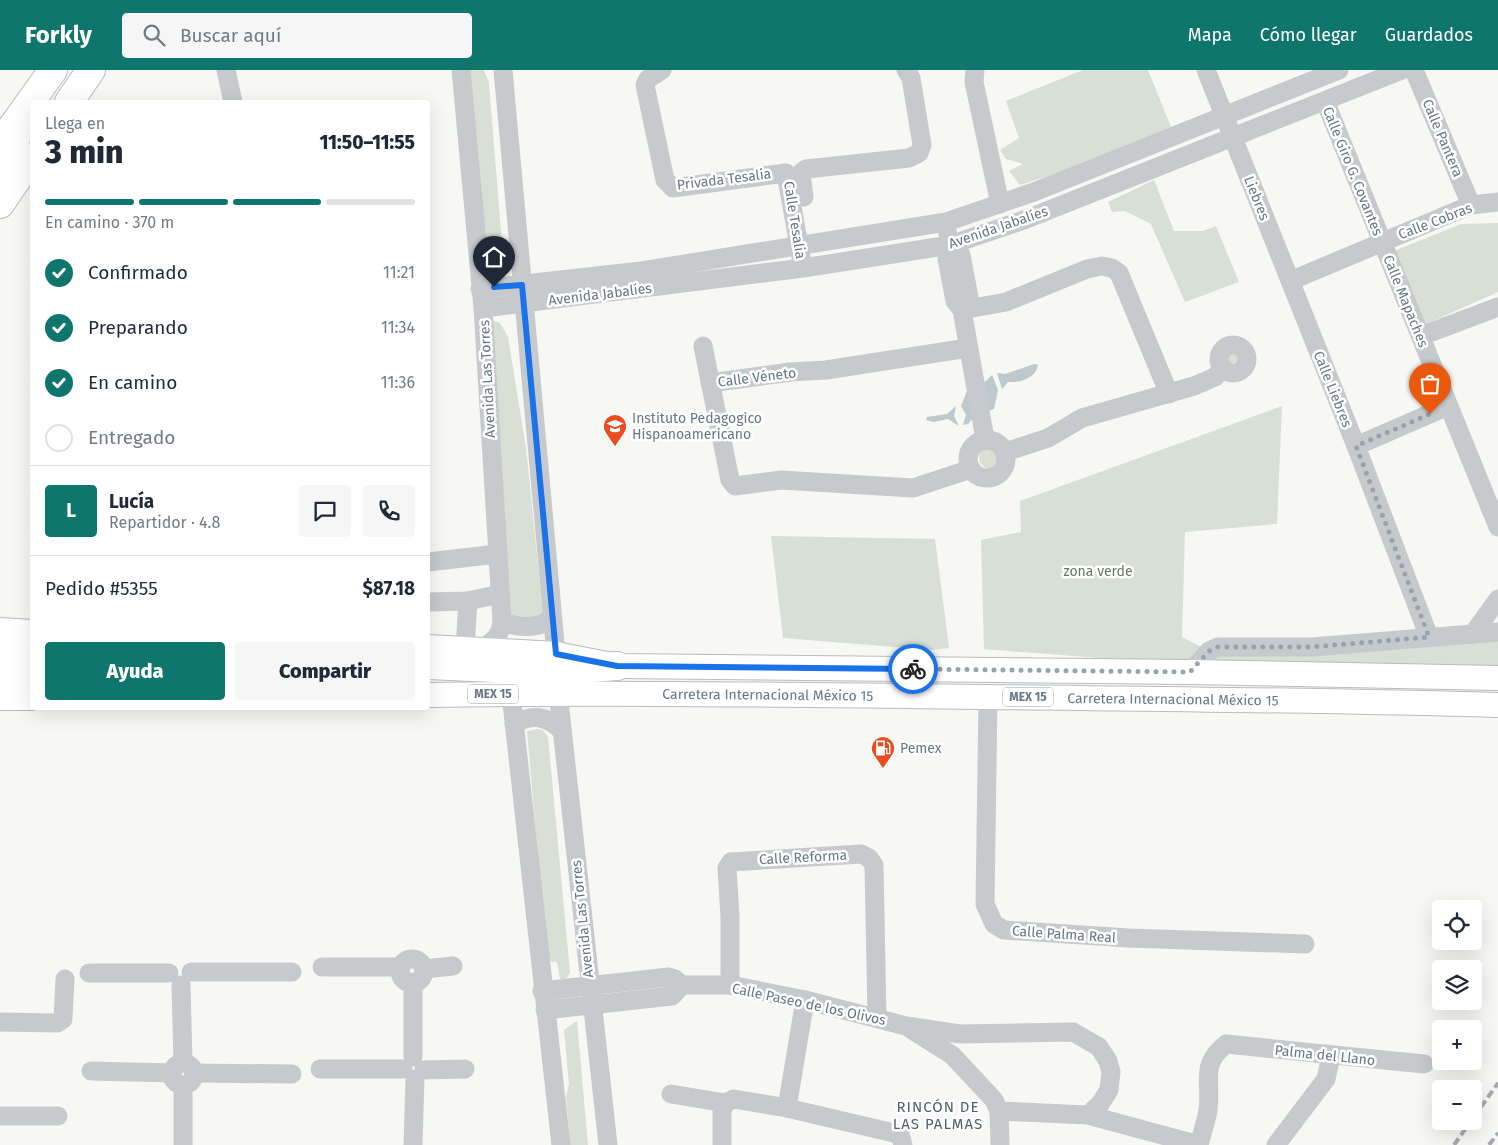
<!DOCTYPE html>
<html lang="es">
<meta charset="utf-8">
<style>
:root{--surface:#fff;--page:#f6f6f7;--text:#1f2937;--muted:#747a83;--line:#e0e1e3;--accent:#0f766e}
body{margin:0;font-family:"Fira Sans",sans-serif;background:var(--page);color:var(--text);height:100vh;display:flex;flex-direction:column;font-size:19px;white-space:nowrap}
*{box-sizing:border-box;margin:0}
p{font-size:16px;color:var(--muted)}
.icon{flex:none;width:28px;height:28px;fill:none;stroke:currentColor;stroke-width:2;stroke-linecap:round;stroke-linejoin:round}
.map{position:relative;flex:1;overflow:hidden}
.drawer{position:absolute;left:30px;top:30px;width:400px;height:610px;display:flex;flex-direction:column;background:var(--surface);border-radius:5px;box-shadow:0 5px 20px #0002}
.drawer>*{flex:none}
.controls{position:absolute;left:1432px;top:830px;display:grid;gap:10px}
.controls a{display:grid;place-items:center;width:50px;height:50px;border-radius:5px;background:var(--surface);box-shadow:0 5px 20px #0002;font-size:25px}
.pin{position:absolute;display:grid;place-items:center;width:42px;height:42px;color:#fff;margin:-51px -21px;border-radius:50% 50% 50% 0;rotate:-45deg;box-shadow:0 0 5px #0007}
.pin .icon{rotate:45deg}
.courier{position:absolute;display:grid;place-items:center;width:50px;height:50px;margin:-25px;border:4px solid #1a73e8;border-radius:50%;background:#fff;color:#222;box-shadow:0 1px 6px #0007}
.head em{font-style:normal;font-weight:800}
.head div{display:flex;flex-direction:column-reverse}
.head{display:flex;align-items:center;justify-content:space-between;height:85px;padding:0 15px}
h1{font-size:32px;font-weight:800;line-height:38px}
.bar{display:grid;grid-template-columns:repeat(4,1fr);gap:8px 5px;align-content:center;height:60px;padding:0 15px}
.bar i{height:6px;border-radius:4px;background:var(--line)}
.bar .selected{background:var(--accent)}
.bar p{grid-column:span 4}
.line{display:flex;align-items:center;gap:12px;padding:0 15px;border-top:1px solid var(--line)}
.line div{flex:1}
.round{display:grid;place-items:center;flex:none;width:52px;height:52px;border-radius:5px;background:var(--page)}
ol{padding:0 15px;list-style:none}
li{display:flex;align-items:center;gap:15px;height:55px}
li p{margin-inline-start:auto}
li .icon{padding:5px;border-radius:50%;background:var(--accent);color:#fff;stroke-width:4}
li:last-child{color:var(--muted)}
li i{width:28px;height:28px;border:2px solid var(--line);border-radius:50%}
.button{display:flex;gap:10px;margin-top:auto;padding:10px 15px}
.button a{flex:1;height:58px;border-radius:5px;background:var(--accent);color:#fff;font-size:20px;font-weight:800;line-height:58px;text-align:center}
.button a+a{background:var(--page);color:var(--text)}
header{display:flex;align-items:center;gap:30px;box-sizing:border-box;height:70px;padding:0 25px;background:var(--accent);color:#fff}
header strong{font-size:24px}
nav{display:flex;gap:28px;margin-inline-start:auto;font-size:18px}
.search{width:350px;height:45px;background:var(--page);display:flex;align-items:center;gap:12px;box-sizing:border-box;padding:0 18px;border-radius:5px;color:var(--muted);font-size:19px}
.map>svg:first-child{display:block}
.green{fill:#d8dfd4}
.water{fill:#bdc9cd}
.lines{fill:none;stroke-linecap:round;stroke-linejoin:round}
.major-casing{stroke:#b7bcbf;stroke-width:26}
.highway-casing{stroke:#b9bcbf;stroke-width:30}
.minor{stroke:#c7cacd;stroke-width:19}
.major{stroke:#fff;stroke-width:24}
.highway{stroke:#fff;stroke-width:28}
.rail{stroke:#a4abb0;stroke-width:4;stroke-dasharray:8 4;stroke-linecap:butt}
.done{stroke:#98a4ac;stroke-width:5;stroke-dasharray:0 9}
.route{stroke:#1a73e8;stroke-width:6}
.labels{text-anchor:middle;stroke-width:5;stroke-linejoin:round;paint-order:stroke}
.shield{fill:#fff;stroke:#93a0aa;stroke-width:1}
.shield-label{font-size:12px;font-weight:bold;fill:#657886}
.street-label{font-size:14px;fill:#657886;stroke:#fff}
.poi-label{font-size:14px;fill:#657886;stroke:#fff;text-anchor:start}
.park-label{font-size:14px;fill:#657860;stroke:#fff}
.neighbourhood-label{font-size:15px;letter-spacing:1px;fill:#53616b;stroke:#fff}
</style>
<header>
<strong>Forkly</strong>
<div class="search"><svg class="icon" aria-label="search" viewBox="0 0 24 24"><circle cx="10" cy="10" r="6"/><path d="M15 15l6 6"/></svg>Buscar aquí</div>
<nav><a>Mapa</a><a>Cómo llegar</a><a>Guardados</a></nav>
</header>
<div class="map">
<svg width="1498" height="1075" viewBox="0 0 1498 1075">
<rect width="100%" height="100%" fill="#f7f7f4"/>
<g class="green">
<polygon points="457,0 484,0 489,13 505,211 490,213"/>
<polygon points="1083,0 1148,0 1171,57 1055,104 1020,115 1009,101 1023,94 1006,89 1000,80 1019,68 1006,31"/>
<polygon points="1154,110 1174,161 1203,161 1216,156 1239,212 1185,232 1151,154 1125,141 1112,142 1108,132"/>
<polygon points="1498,153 1498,222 1424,255 1394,181 1461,154"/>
<polygon points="492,250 500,253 508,267 526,378 543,543 527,550 512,545 500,524"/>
<circle cx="1232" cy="285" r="8"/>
<polygon points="1282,336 1277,454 1185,462 1182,567 1209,581 1498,567 1498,600 1190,595 984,579 981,470 1021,462 1020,431"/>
<circle cx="991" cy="387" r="12"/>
<polygon points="771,466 935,469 949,578 932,580 783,568"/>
<polygon points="538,659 543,660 548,667 570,903 566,909 560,909 557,892 547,891 527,661"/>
<polygon points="577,951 588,1075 570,1075 566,1026 569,1014 564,960"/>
</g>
<g class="water">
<path d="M1034,294L1038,295C1036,308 1020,313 1008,312L1002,319L997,303L1005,304Z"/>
<polygon points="992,305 998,320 994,339 974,347 968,354 963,355 966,345 961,336 967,321 986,311"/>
<polygon points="956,336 954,346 959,356 948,349 934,352 926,350 927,347 947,344"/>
</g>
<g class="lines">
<g class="major-casing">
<g id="major">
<polyline points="0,560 32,562"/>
<polyline points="428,577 556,584 617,596 1190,602 1498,608"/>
<path id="s1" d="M428,625C614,622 800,625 987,627C1157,629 1328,630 1498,635"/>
<polyline points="0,628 32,628"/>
</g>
</g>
<g class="highway-casing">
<g id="highway">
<polyline points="69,32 91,0"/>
<polyline points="0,74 53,0"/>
<polyline points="0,97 20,60"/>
<polyline points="0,134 32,87"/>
<polyline points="0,579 32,579"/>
<polyline points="428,595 556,601 617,596"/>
<polyline points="0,603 32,603"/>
</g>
</g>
<g class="minor">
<polyline points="226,0 233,32"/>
<path d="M461,0L483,238L502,551C501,566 493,572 480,579"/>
<polyline points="503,0 556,584"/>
<polyline points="662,0 648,9 645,15 665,110 673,118 786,103 801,187"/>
<polyline points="975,0 974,12 1000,134"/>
<polyline points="1206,0 1356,376 1429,567"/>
<polyline points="1414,0 1471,135"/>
<polyline points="1325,31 1498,457"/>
<polyline points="804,127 801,103 806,99 909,88 919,83 922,75 911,8 906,0"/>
<polyline points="948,164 950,179 947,189 955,231 962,240 985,369"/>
<polyline points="950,179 961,185 969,227 961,238"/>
<polyline points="1290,211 1471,135 1498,132"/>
<polyline points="480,219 641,201 946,152 1034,122 1339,0"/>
<polyline points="483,238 803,198 950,175 1024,150 1402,0"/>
<polyline points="962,240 1006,232 1087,199 1102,196 1112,198 1119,203 1169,324"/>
<polyline points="1421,266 1498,237"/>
<circle cx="1233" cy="289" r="14"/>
<polyline points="703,276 730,410 735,416 781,410 913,418 971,399"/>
<polyline points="710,313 790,302 826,300 968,278"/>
<circle cx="987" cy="389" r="19"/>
<polyline points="1356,376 1448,336"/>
<polyline points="1005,382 1048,368 1082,348 1194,316 1215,307 1223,298"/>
<polyline points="428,492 497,484"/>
<polyline points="428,532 468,531 500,524"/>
<path d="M502,551C516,558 540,560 552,547"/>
<polyline points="1473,564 1498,529"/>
<polyline points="465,578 468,531"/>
<polyline points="1190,602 1209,581 1218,577 1312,577 1498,562"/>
<polyline points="558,622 608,1075"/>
<polyline points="511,624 561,1075"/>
<polyline points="988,627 985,834 994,854 1004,860 1129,868 1305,874"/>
<path d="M514,654C533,643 547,646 562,661"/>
<circle cx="412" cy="901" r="12"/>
<polyline points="322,897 401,897"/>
<polyline points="424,899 453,896"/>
<polyline points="191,902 292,902"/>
<polyline points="89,903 169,903"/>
<polyline points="181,915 183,992"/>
<polyline points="730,915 730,847 727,798 731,792 861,784 869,788 874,795 877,947"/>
<polyline points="542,921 669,907 675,909 682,915 730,915 805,930 906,956 960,964 1073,962 1099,977 1108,991 1111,1002 1109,1020 1100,1034 1088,1045"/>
<polyline points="545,940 672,926 682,915"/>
<polyline points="0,952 57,953 63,949 65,909"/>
<polyline points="909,958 952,985 994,1030 999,1041 1000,1075"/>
<polyline points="413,987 413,912"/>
<circle cx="183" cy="1004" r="11"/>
<polyline points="320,999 403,999"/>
<polyline points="424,1000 465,999"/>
<polyline points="91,1001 172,1003"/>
<polyline points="194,1003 292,1004"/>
<polyline points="671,1024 725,1033 734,1029 787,1038 894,1063 901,1067 903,1075"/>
<polyline points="787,1038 805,930"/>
<polyline points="999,1041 1088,1045 1199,1075"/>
<polyline points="0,1046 58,1046"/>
<polyline points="183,1075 183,1015"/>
<polyline points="413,1075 415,1009"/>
<polyline points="722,1075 722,1042 725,1033"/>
<path d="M1199,1075C1202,1063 1206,1052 1208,1040C1212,1011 1199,996 1226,974L1424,994"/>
<polyline points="1276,1075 1326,1009 1331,986"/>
</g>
<use href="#major" class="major"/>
<use href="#highway" class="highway"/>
<g class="rail">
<polyline points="1474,1047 1498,1013"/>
<polyline points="1454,1075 1471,1051"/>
<polyline points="1489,1075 1498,1063"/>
</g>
</g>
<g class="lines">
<polyline class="done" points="913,599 1190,602 1209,581 1218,577 1312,577 1429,567 1356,376 1430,344"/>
<polyline class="route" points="494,217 522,215 556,584 617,596 913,599"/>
</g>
<defs>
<g id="school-pin" transform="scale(1.25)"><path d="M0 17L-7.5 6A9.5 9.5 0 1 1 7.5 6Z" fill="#eb4c20" stroke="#fff"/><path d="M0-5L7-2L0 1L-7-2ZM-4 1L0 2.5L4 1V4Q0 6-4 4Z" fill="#fff"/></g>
<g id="fuel-pin" transform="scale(1.25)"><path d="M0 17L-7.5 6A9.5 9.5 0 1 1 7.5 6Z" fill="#eb4c20" stroke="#fff"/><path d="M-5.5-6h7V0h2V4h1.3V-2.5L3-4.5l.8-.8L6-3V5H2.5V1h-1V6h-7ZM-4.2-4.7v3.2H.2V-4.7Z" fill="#fff"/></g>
</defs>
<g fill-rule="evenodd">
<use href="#school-pin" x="615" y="356"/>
<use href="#fuel-pin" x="883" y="678"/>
</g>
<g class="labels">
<g class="shield">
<rect x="468" y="614.5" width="50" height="19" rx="4"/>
<rect x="1003" y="617.5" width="50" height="19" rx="4"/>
</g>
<g class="shield-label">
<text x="493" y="628">MEX 15</text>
<text x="1028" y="631">MEX 15</text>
</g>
<g class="street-label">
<text transform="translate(1443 68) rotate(67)" y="5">Calle Pantera</text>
<text transform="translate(1353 101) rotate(68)" y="5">Calle Giro G. Covantes</text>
<text transform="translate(724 109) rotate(-7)" y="5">Privada Tesalia</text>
<text transform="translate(1257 128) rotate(68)" y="5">Liebres</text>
<text transform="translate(795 150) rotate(81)" y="5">Calle Tesalia</text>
<text transform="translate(1435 151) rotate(-21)" y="5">Calle Cobras</text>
<text transform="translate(998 157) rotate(-19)" y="5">Avenida Jabalíes</text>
<text transform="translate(600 224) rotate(-7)" y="5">Avenida Jabalíes</text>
<text transform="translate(1406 231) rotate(68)" y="5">Calle Mapaches</text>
<text transform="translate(757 307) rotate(-7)" y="5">Calle Véneto</text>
<text transform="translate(487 309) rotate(-93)" y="5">Avenida Las Torres</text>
<text transform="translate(1333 319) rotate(68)" y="5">Calle Liebres</text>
<text dy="5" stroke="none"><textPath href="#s1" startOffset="340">Carretera Internacional México 15</textPath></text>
<text dy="5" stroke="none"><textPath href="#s1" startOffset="745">Carretera Internacional México 15</textPath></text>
<text transform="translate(803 787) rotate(-3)" y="5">Calle Reforma</text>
<text transform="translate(582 849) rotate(-96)" y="5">Avenida Las Torres</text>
<text transform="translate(1064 864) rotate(4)" y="5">Calle Palma Real</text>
<text transform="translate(809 934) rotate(12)" y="5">Calle Paseo de los Olivos</text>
<text transform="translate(1325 985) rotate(6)" y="5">Palma del Llano</text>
</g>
<g class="poi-label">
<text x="632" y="353">Instituto Pedagogico<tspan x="632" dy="16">Hispanoamericano</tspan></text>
<text x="900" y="683">Pemex</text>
</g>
<g class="park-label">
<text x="1098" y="506">zona verde</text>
</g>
<g class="neighbourhood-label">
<text x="938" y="1042">RINCÓN DE<tspan x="938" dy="17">LAS PALMAS</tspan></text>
</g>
</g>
</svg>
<div class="controls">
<a><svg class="icon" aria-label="locate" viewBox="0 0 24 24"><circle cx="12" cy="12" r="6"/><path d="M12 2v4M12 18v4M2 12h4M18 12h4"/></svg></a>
<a><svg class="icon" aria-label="layers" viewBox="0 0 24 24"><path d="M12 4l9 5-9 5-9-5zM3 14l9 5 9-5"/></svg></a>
<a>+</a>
<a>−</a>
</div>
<div class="pin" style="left:1430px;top:344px;background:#ea580c"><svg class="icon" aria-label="bag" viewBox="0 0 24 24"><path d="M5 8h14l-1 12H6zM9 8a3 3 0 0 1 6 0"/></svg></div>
<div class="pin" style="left:494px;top:217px;background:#1f2937"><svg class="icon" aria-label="home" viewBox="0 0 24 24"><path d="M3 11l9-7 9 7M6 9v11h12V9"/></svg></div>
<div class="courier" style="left:913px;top:599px"><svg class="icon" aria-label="bike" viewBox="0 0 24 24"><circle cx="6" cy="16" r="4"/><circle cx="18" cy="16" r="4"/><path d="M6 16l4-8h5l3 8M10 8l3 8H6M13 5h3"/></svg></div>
<section class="drawer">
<div class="head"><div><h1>3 min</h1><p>Llega en</p></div><em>11:50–11:55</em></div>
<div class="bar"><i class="selected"></i><i class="selected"></i><i class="selected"></i><i></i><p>En camino · 370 m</p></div>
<ol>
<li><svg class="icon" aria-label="check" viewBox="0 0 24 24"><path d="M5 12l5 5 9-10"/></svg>Confirmado<p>11:21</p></li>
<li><svg class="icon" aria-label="check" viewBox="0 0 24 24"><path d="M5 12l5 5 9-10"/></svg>Preparando<p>11:34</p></li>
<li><svg class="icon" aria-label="check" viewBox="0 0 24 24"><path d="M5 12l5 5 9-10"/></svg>En camino<p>11:36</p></li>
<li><i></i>Entregado</li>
</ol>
<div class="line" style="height:90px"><b class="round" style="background:var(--accent);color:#fff">L</b><div><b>Lucía</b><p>Repartidor · 4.8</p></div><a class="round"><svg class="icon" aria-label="chat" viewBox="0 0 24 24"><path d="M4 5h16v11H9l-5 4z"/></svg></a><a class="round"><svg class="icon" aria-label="phone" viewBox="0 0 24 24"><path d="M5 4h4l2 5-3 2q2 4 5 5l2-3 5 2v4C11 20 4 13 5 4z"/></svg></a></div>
<div class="line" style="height:65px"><div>Pedido #5355</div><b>$87.18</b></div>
<div class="button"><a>Ayuda</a><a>Compartir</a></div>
</section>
</div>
